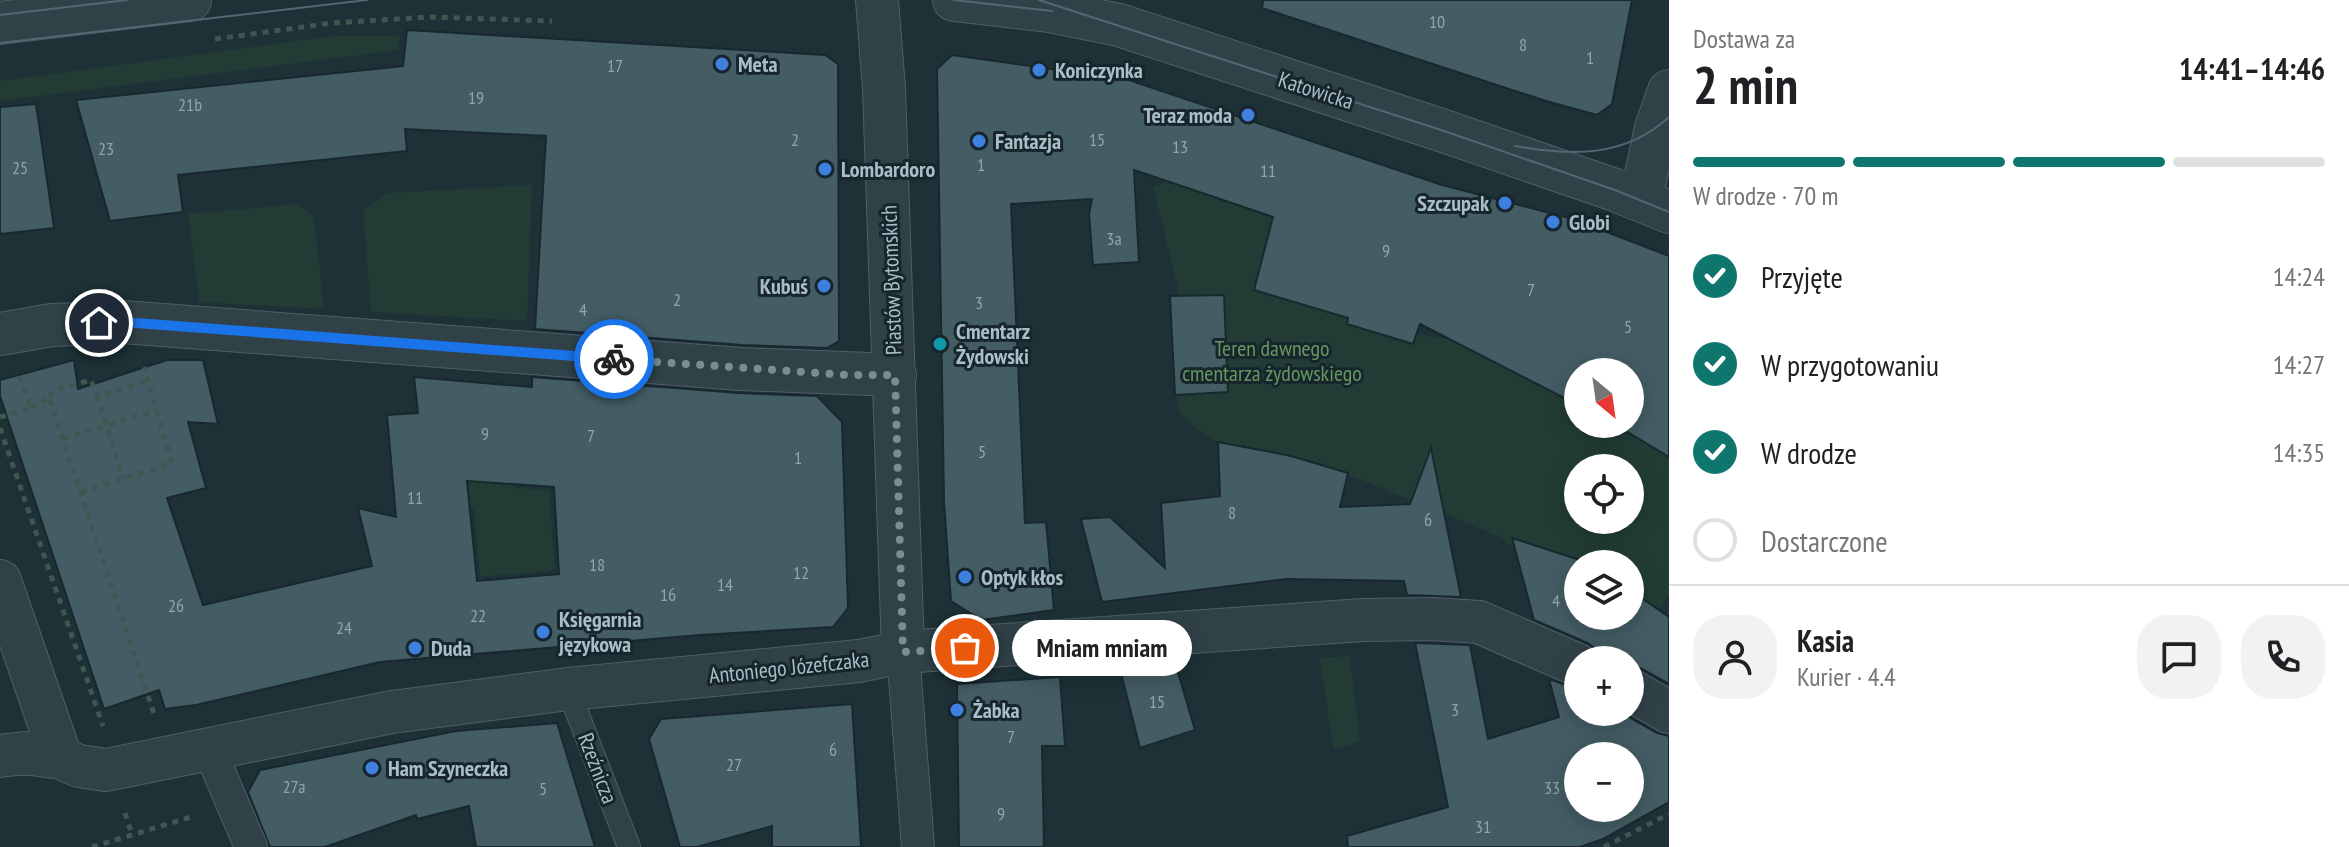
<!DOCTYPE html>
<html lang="pl">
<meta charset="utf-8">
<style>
:root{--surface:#fff;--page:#f2f2f2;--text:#202124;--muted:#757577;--line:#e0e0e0;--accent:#0f766e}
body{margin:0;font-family:"PT Sans Narrow",sans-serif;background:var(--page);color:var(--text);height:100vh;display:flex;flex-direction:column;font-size:30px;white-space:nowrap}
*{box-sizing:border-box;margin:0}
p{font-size:26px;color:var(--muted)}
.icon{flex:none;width:44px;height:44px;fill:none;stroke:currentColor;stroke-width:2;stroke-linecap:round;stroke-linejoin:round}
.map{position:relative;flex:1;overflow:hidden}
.drawer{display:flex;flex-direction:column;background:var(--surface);width:680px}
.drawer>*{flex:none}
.needle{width:52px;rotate:151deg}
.buttons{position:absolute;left:1564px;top:358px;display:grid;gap:16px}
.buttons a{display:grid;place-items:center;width:80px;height:80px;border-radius:50%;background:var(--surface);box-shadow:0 4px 20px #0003;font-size:40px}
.pin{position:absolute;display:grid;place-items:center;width:68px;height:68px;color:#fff;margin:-34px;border:4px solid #fff;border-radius:50%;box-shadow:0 2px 8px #0007}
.courier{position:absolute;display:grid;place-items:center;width:80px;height:80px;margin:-40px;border:6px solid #1a73e8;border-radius:50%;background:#fff;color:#222;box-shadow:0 2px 10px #0007}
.bubble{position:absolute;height:56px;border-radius:28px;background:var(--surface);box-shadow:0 4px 20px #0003;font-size:26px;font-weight:600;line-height:56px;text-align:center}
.headline em{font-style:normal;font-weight:600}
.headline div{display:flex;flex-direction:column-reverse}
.headline{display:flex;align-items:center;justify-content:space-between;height:136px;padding:0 24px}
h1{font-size:52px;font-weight:600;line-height:60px}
.bar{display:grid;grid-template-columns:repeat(4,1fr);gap:12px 8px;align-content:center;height:96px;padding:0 24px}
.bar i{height:10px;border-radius:6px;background:var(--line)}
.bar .on{background:var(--accent)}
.bar p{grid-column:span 4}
.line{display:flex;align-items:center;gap:20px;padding:0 24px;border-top:2px solid var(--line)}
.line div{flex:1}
.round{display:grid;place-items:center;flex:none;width:84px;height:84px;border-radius:32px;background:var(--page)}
ol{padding:0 24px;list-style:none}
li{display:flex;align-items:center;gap:24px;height:88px}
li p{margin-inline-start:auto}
li .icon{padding:8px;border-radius:50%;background:var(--accent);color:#fff;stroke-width:4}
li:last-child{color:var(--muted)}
li i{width:44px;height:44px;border:4px solid var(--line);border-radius:50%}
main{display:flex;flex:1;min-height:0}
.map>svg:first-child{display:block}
.green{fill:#223c35;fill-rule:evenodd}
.building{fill:#445c64;stroke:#18292e;stroke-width:2;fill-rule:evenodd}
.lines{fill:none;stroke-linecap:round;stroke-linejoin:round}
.service-casing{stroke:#4e6066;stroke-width:24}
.pedestrian-casing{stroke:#4e6066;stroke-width:34}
.minor-casing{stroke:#4e6066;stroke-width:44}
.path{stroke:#3e5851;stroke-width:5;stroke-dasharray:6 6;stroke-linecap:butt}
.service{stroke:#304248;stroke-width:22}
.pedestrian{stroke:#304248;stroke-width:32}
.minor{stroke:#304248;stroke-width:42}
.tram{stroke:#526870;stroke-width:2}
.done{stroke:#798d93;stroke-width:8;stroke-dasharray:0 14.4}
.route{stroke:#1a73e8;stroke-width:10}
.shop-dot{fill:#3f7fe0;stroke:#16262c;stroke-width:3}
.culture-dot{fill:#0f9aa8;stroke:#16262c;stroke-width:3}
.labels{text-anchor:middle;stroke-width:6;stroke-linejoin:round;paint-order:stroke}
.number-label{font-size:18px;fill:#90a6ad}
.poi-label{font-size:22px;font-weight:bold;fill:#aabec5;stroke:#16262c;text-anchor:start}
.street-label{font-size:22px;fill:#aabec5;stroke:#16262c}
.park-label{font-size:22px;fill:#669760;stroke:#16262c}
</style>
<main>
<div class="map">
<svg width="1669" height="847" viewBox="0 0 1669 847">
<rect width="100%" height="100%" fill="#1d3137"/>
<g class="green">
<polygon points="334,36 399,36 398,50 0,101 0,81"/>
<path d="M1167,181L1286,222L1362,256L1347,324L1449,339L1578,405V424H1614L1669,456V595L1659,610L1630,591V564L1550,561L1504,543L1505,539L1335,469L1278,453L1218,442L1193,427L1180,412L1175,395L1191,394L1180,296L1153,187ZM1578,468H1630V520H1578Z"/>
<polygon points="532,185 527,321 371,312 363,211 388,193"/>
<polygon points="299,204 314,218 324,309 199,302 188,214"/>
<polygon points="427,463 515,469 516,488 549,490 555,570 480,577 474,509 432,510"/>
<polygon points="1350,656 1360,742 1334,749 1319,658"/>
</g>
<g class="building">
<polygon points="1263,0 1632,0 1612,104 1597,115 1546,101 1262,8"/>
<polygon points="407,30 825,55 838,64 839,341 827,348 742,345 535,329 546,136 405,129 407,151 178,175 183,212 110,221 76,100 403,66"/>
<polygon points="952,55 1129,80 1442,185 1573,219 1669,256 1669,457 1614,424 1630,424 1630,372 1578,372 1578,405 1420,324 1413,344 1347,324 1348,318 1254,290 1273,217 1134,170 1139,262 1093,265 1089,214 1092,199 1011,204 1025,523 1046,522 1054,610 981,620 951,601 944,502 937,69"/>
<polygon points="36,104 54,228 0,234 0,107"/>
<polygon points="1224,295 1228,392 1175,395 1170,296"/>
<path d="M74,360L78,389L167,360H203L218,424L188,422L206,488L167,498L203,605L372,566L358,508L396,517L387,415L418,413L414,377L532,387V377L739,393L817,396L842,422L848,608L833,627L700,635L380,662L196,705L165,709L159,690L104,709L0,396V380ZM467,481L554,487L559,574L477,581Z"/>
<polygon points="1218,442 1291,456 1348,473 1340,507 1410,504 1431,448 1461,597 1407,595 1404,581 1286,579 1102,602 1081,519 1110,517 1165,568 1161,503 1220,496"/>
<polygon points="1512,538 1592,564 1578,564 1578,616 1630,616 1630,590 1669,617 1669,684 1642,669 1630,666 1630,660 1601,660 1597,650 1588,643 1534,620"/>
<path d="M1415,643L1470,645L1488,739L1559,717L1549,679L1578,689V712H1620L1657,733L1669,736V802L1603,839L1580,847H1348L1347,836L1448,807ZM1578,756H1630V808H1578Z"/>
<polygon points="1177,669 1195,730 1140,748 1121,673"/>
<polygon points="1060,677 1065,746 1042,746 1044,847 959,847 957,684"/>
<polygon points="852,704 861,847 772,847 772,826 697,847 680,847 649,739 661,719"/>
<polygon points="557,723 595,847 476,847 469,806 417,819 416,815 325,847 270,847 248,792 260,770 456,731"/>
</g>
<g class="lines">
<g class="service-casing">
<polyline id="service" points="568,689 629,847"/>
</g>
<g class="pedestrian-casing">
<g id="pedestrian">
<polyline points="903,652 918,847"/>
<polyline points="210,751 251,847"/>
</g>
</g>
<g class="minor-casing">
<g id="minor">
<polyline points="877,0 884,88 903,652"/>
<polyline points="954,0 1049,11 1119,25 1441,130 1615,190 1669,212"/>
<polyline points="0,23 190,0"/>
<polyline points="1641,199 1656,128 1669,91"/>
<polyline points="0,334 52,325 123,322 741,369 895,375"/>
<polyline points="0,581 61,758"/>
<polyline points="1630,690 1669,712"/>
<polyline points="0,756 25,753 61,758 79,766 106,770 392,712 568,689 859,661 903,652 1363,620 1433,619 1479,622 1578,665"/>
</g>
</g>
<g class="path">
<polyline points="215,39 332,23 430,17 552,21"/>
<polyline points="97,396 123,478"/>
<polyline points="49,397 56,390 91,380 97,396 148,381"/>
<polyline points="31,408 49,397 154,714"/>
<polyline points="0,417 31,408 20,377"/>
<polyline points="0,428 103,726"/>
<polyline points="63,439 157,410"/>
<polyline points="81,492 172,463 144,367"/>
<polyline points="125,813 132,835"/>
<polyline points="92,847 194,816"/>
<polyline points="1604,847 1669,814"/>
</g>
<use href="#service" class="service"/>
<use href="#pedestrian" class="pedestrian"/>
<use href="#minor" class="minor"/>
<g class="tram">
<polyline points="954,0 1052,11"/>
<polyline points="1039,0 1441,130 1615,190 1669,212"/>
<polyline points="0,15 127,0"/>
<polyline points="0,43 367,0"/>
<path d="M1515,146C1571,156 1625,158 1669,117"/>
</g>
</g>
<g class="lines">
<polyline class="done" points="614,359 849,375 895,375 903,652 965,648"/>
<polyline class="route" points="99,323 123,322 614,359"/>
</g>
<g class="shop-dot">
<circle cx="722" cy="64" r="8"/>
<circle cx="1039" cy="70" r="8"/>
<circle cx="1248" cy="115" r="8"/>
<circle cx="979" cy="141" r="8"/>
<circle cx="825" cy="169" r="8"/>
<circle cx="1505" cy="203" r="8"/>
<circle cx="1553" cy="222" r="8"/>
<circle cx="824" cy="286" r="8"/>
<circle cx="965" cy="577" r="8"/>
<circle cx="543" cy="632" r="8"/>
<circle cx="415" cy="648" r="8"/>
<circle cx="957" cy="710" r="8"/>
<circle cx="372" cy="768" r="8"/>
</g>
<circle class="culture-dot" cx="940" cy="344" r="8"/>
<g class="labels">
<g class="number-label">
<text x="1437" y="28">10</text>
<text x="1523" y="51">8</text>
<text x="1590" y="64">1</text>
<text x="615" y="72">17</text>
<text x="476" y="104">19</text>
<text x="190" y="111">21b</text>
<text x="795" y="146">2</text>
<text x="1097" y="146">15</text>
<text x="1180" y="153">13</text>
<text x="106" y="155">23</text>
<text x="981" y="171">1</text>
<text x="20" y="174">25</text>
<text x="1268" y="177">11</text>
<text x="1114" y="245">3a</text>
<text x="1386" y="257">9</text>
<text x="1531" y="296">7</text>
<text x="677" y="306">2</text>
<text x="979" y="309">3</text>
<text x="583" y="316">4</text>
<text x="1628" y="333">5</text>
<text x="485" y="440">9</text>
<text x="591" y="442">7</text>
<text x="982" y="458">5</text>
<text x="798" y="464">1</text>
<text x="415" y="504">11</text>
<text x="1232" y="519">8</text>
<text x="1428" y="526">6</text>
<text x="597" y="571">18</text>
<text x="801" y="579">12</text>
<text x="725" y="591">14</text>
<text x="668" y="601">16</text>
<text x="1556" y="607">4</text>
<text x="176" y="612">26</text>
<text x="478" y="622">22</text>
<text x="344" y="634">24</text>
<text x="1157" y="708">15</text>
<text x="1455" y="716">3</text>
<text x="1011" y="743">7</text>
<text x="833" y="756">6</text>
<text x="734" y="771">27</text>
<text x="294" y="793">27a</text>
<text x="1552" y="794">33</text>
<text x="543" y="795">5</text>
<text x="1001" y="820">9</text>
<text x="1483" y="833">31</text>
</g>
<g class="poi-label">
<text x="738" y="72">Meta</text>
<text x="1055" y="78">Koniczynka</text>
<text x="1232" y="123" text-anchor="end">Teraz moda</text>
<text x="995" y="149">Fantazja</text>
<text x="841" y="177">Lombardoro</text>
<text x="1489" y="211" text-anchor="end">Szczupak</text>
<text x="1569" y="230">Globi</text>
<text x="808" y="294" text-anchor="end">Kubuś</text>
<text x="956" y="339">Cmentarz<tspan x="956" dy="25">Żydowski</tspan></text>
<text x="981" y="585">Optyk kłos</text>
<text x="559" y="627">Księgarnia<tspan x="559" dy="25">językowa</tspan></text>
<text x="431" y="656">Duda</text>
<text x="973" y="718">Żabka</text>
<text x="388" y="776">Ham Szyneczka</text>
</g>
<g class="street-label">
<text transform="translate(1316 90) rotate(18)" y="8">Katowicka</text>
<text transform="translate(891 280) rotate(-92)" y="8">Piastów Bytomskich</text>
<text transform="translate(789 667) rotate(-6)" y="8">Antoniego Józefczaka</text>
<text transform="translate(598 768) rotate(69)" y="8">Rzeźnicza</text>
</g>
<g class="park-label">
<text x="1272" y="356">Teren dawnego<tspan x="1272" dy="25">cmentarza żydowskiego</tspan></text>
</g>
</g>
</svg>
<div class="buttons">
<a><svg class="needle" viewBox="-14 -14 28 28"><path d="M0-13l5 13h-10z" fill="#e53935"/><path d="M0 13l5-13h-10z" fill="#757577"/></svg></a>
<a><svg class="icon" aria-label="locate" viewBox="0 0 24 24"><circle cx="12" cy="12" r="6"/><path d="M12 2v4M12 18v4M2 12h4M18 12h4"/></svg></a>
<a><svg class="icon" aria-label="layers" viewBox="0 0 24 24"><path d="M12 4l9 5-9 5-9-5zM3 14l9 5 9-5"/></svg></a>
<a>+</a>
<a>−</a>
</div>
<div class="pin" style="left:965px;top:648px;background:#ea580c"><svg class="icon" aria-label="bag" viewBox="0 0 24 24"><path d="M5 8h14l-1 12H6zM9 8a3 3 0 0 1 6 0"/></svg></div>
<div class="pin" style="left:99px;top:323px;background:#1f2937"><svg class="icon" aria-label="home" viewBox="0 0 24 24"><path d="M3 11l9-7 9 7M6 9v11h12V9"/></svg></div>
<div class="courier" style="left:614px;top:359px"><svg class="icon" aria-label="bike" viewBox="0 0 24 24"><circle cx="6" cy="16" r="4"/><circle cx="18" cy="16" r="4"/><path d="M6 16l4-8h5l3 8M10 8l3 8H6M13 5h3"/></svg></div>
<div class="bubble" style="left:1012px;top:620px;width:180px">Mniam mniam</div>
</div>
<section class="drawer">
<div class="headline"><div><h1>2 min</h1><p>Dostawa za</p></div><em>14:41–14:46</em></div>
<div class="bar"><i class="on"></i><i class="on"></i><i class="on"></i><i></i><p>W drodze · 70 m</p></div>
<ol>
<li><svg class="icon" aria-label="check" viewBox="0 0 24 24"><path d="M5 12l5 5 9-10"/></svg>Przyjęte<p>14:24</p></li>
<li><svg class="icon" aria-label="check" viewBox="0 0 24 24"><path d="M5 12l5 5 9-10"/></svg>W przygotowaniu<p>14:27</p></li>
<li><svg class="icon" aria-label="check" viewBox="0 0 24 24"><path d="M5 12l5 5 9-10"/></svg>W drodze<p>14:35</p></li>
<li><i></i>Dostarczone</li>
</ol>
<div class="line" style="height:144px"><a class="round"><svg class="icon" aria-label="person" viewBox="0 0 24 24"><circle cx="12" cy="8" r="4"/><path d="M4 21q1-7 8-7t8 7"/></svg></a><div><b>Kasia</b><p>Kurier · 4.4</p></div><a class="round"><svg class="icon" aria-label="chat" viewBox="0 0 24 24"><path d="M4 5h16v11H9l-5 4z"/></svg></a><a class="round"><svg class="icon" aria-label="phone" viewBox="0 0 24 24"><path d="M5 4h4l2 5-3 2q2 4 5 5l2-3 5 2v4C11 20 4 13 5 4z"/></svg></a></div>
</section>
</main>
